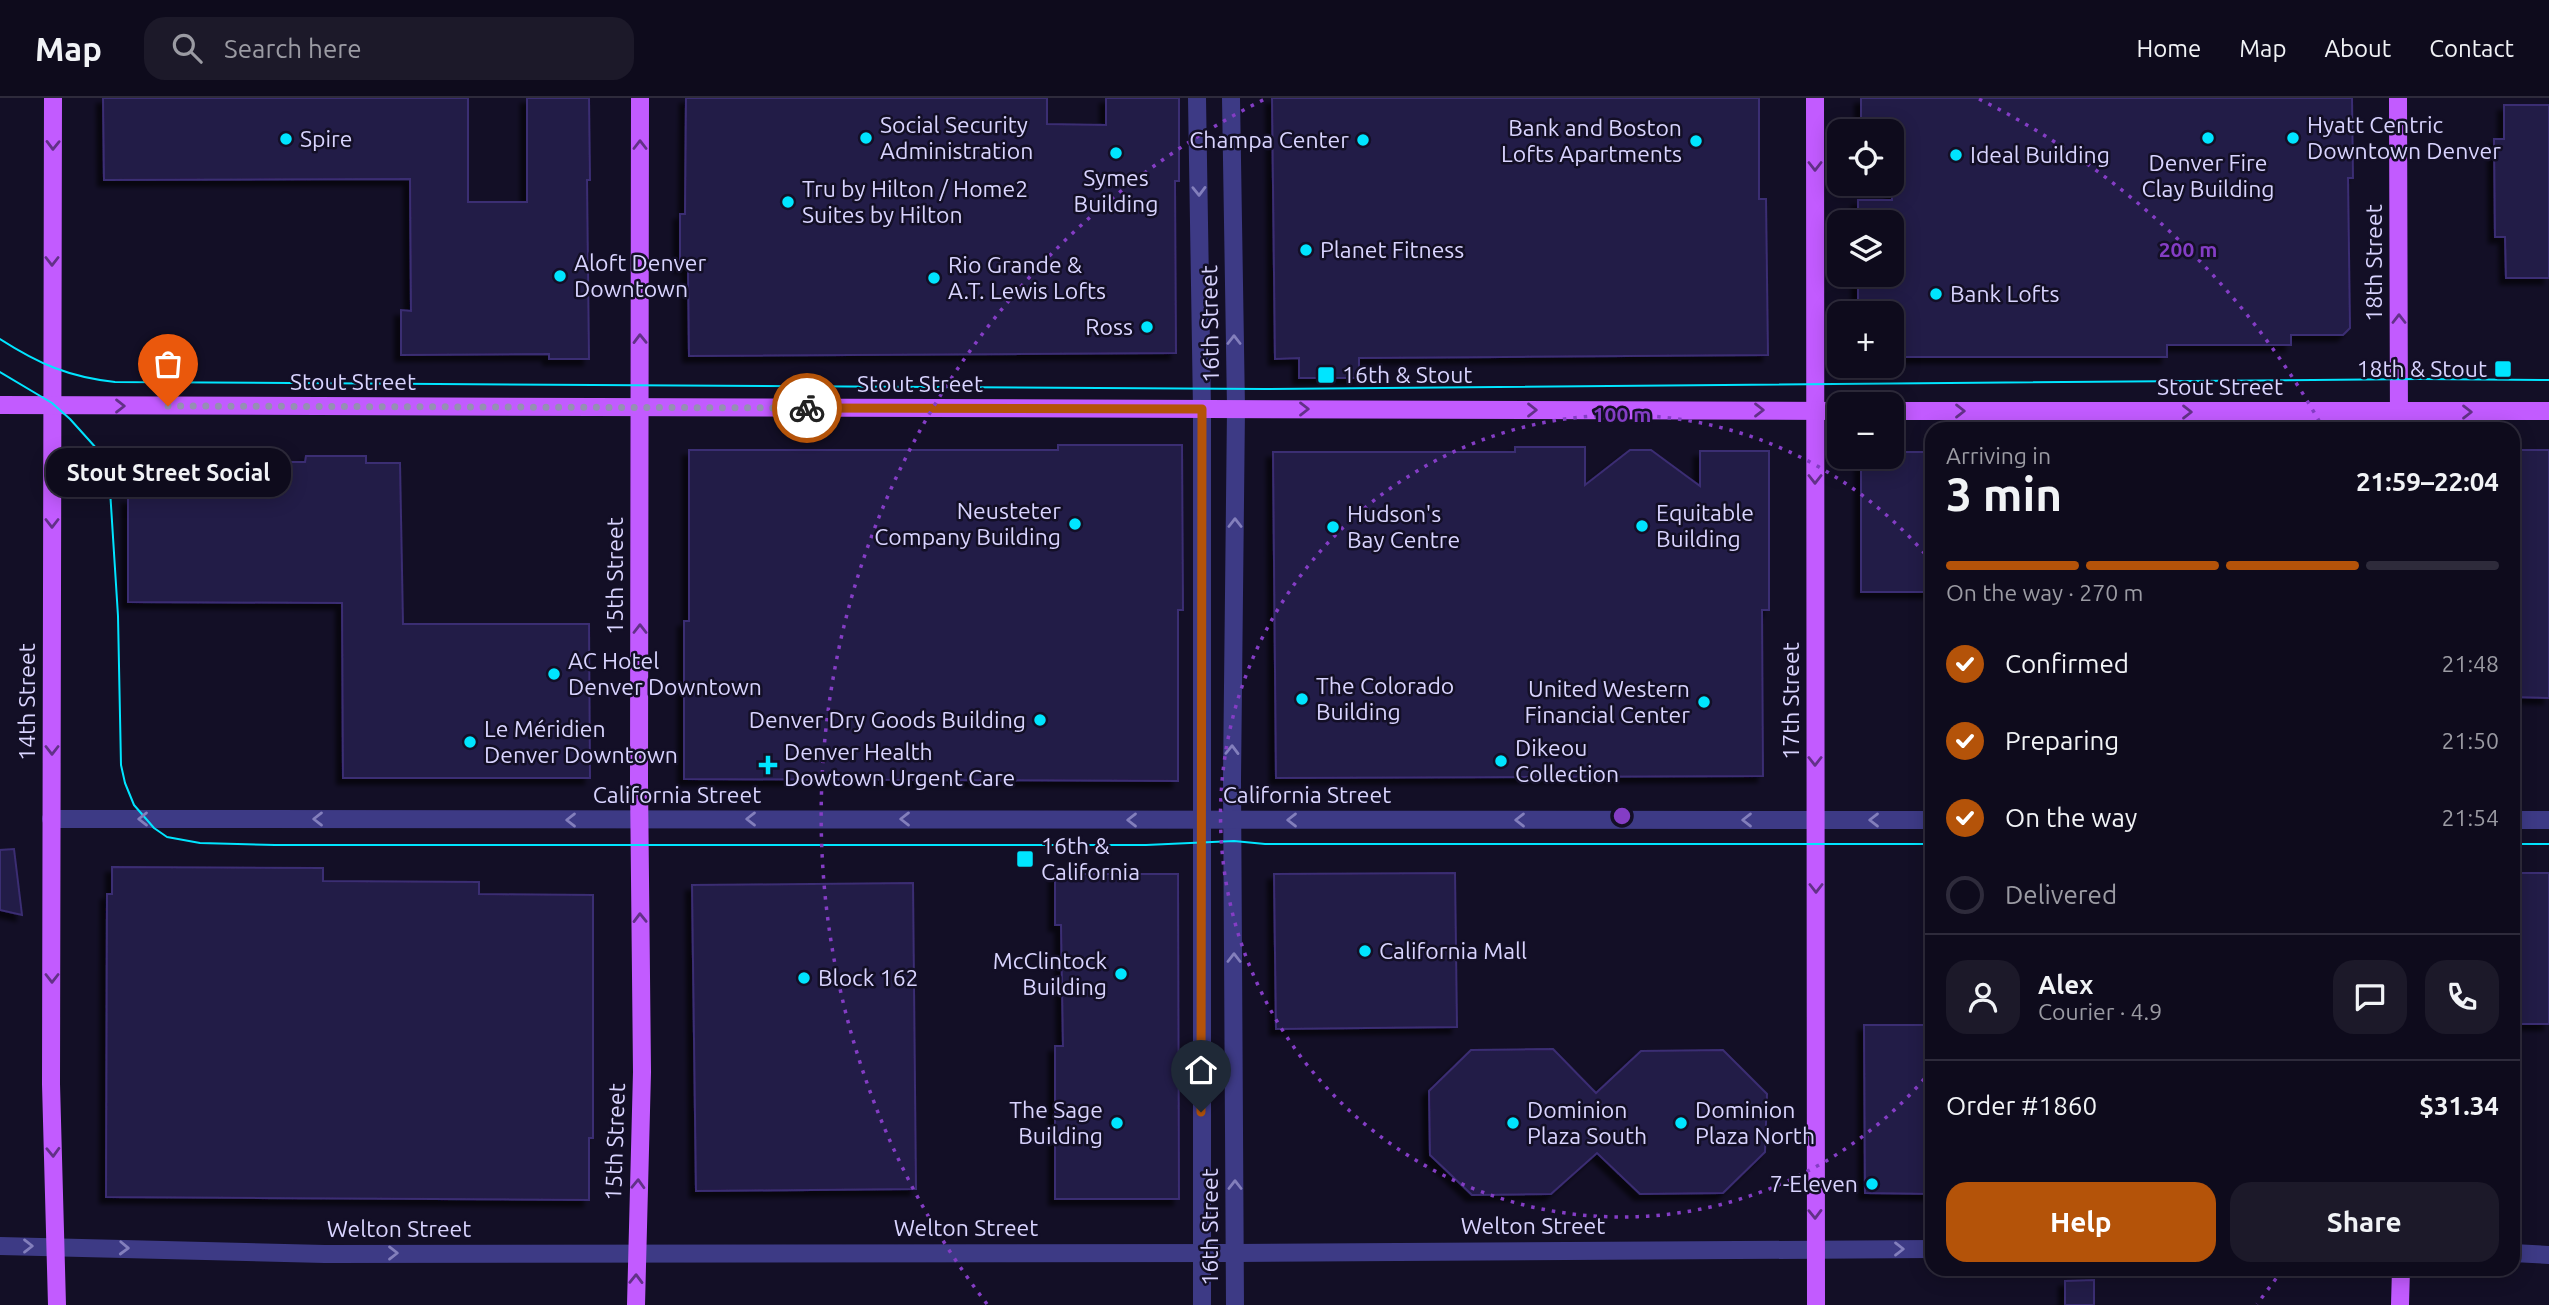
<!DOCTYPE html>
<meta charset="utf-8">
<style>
:root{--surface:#0e0b1c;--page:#1c1929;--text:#f1f3f6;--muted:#9b9ba3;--line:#2e2b3b;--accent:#b45309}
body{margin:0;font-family:Ubuntu,sans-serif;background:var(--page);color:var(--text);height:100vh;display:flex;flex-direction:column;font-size:26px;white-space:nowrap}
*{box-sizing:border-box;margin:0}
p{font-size:23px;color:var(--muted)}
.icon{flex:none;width:38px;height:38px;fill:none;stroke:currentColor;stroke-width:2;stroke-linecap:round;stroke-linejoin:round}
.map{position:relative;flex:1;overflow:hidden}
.panel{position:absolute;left:1925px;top:324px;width:595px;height:854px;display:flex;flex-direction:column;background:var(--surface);border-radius:21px;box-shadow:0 4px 18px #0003,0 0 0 2px var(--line)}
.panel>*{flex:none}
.tools{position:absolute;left:1827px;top:21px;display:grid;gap:14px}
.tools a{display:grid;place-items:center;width:77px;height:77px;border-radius:14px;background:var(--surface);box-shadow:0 4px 18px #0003,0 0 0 2px var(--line);font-size:35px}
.pin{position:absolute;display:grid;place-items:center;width:60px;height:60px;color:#fff;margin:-72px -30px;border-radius:50% 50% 50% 0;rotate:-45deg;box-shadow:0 0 7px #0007}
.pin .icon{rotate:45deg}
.courier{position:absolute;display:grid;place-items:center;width:70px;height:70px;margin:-35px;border:5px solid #b45309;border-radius:50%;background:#fff;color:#222;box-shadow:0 2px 9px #0007}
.bubble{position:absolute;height:49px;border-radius:21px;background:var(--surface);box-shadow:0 4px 18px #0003,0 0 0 2px var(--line);font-size:23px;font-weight:600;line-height:49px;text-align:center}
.summary em{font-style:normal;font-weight:600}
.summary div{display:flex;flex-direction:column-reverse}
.summary{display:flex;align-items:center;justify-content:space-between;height:119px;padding:0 21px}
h1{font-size:46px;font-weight:600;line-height:52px}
.bar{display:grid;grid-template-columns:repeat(4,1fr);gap:10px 7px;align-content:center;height:84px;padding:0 21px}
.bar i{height:9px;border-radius:5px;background:var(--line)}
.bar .active{background:var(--accent)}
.bar p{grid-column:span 4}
.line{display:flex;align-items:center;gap:18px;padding:0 21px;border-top:2px solid var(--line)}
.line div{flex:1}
.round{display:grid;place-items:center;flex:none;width:74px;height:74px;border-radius:21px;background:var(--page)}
ol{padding:0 21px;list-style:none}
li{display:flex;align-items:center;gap:21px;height:77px}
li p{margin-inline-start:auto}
li .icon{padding:7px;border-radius:50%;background:var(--accent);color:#fff;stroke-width:4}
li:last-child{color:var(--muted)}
li i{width:38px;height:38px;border:4px solid var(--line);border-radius:50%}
.button{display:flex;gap:14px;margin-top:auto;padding:14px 21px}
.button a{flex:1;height:80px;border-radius:21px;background:var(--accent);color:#fff;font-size:28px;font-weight:600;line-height:80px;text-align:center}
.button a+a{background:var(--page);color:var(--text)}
header{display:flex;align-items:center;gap:42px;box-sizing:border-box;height:98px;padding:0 35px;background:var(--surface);border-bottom:2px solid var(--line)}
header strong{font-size:33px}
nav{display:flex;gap:38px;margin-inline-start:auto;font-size:24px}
.search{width:490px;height:63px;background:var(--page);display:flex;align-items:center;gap:18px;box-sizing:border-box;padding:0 24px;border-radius:21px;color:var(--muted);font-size:26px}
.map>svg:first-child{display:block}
.building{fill:#241b47;stroke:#3b2d73;stroke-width:2;filter:url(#shadow)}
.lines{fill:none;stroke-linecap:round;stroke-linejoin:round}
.minor{stroke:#3d3a85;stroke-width:18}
.major{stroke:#c25bff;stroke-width:18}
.tram{stroke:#00e5ff;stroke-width:2}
.oneway{stroke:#623188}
.oneway2{stroke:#837fbc}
.done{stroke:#948fb3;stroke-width:7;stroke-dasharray:0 12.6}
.route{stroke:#b45309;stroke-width:9}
.ring{fill:none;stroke:#843dc5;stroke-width:3.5;stroke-dasharray:3.5 7}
.poi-dot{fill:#00e5ff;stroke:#130f26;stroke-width:2.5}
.labels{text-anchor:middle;stroke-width:5;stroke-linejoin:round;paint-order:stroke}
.poi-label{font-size:23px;fill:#d9d4ff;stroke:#130f26;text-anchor:start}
.street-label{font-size:23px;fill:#d9d4ff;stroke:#130f26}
.centre{fill:#843dc5;stroke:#130f26;stroke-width:3.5}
.ring-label{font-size:21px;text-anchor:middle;font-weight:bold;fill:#843dc5;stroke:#130f26;stroke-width:5;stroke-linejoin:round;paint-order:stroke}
</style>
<header>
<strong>Map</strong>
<div class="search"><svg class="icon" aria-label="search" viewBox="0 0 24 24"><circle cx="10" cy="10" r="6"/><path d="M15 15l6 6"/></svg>Search here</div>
<nav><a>Home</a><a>Map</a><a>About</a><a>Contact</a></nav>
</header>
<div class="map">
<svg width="2549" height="1207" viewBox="0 0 2549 1207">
<defs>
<filter id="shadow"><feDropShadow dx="-6" dy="6" stdDeviation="2" flood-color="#0009"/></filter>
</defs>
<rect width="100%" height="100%" fill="#130f26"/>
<g class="building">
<polygon points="103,0 468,0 468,104 527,104 527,0 589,0 590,82 587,82 589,261 549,261 549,256 401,257 401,212 411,213 410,81 104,82"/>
<polygon points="686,0 1047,0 1047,26 1106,27 1106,0 1179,0 1179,83 1175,83 1176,255 689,258 688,169 680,169 680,116 685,116"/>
<polygon points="1272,0 1759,0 1759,101 1766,101 1768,257 1359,260 1359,280 1299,280 1299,260 1275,261"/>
<polygon points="1861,0 2352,0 2353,80 2348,80 2350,230 2343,237 2291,237 2291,247 2167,247 2167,259 1892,259 1892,215 1858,215 1858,177 1892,177 1892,124 1858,124 1858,102 1892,102 1892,33 1861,33"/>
<polygon points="2504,7 2549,7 2549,180 2506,180 2505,139 2495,139 2494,41 2504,41"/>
<polygon points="1058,347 1182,347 1183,512 1178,512 1178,683 684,681 684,523 689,523 689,352 1058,352"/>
<polygon points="1515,349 1585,349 1585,387 1630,352 1651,352 1700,388 1700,353 1769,353 1769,512 1762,512 1763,678 1276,680 1273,354 1515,354"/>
<polygon points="2513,352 2549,352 2549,600 2513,599"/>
<polygon points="1892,354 1932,354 1932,494 1861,494 1861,359 1892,359"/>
<polygon points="144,356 207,356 207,364 305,364 306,358 366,358 366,365 400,365 403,526 589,526 590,680 343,680 342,505 128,504 128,400 143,400"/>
<polygon points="14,751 22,817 0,812 0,752"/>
<polygon points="112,769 323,770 323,783 479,784 479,796 593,797 593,1040 589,1040 589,1102 106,1099 107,796 112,796"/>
<polygon points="1455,775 1457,929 1276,931 1274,776"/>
<rect x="2513" y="775" width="36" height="151"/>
<polygon points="1055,776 1178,776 1179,1101 1055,1101 1055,948 1063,948 1061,827 1055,827"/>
<polygon points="913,785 916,1091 696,1093 692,787"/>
<polygon points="1864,927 1932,927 1932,1096 1865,1095"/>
<polygon points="1553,951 1596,995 1641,953 1723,952 1767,996 1765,1054 1723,1095 1640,1096 1597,1055 1551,1096 1472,1097 1430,1057 1429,993 1471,952"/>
<polygon points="2094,1182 2094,1207 2065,1207 2065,1183"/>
</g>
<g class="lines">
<g class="minor">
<polyline points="1197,0 1202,311 1202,1207"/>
<polyline points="1231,0 1236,310 1232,682 1235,1207"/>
<polyline points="51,721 1932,722"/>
<polyline points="2513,722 2549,722"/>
<polyline points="0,1148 325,1156 1235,1155 1932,1151"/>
<polyline points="2513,1155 2549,1157"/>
</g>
<g class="major">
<polyline points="53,0 51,986 57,1207"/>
<polyline points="1815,0 1816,1207"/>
<polyline points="2398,0 2399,331"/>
<polyline points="0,307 1839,313"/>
<polyline points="1892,313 2549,313"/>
<polyline points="636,1207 642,974 639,684 640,0"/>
<polyline points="2400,1207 2401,1171"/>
</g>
<g class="tram">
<path d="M0,241C39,266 69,279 115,284L1264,291L2420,281L2549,282"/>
<polyline points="0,274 52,305 70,321 97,351 109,376 118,518 121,667 125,685 134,707 154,730 167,739 200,745 275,747 1146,747 1234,743 1265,746 1932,746"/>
<polyline points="2513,746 2549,746"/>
</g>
</g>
<defs><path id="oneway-chevron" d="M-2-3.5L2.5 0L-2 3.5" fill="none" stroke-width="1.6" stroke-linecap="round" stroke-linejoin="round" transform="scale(1.75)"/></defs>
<g class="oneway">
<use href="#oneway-chevron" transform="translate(53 47) rotate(91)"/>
<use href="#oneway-chevron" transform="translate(640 47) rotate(-90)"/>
<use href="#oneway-chevron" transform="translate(1815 68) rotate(90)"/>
<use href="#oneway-chevron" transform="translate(52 163) rotate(90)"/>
<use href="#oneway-chevron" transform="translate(2399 221) rotate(-90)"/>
<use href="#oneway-chevron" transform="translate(640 241) rotate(-91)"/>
<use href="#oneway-chevron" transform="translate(120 308)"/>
<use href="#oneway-chevron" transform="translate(1304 311)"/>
<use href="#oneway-chevron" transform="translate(1532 312)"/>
<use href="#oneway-chevron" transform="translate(1759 312)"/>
<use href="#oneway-chevron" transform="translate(1960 313)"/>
<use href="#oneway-chevron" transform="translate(2187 314)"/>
<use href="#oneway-chevron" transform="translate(2467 314)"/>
<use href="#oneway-chevron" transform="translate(1815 381) rotate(90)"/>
<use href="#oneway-chevron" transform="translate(52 425) rotate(90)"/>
<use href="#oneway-chevron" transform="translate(640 531) rotate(-90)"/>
<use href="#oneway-chevron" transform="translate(52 652) rotate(90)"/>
<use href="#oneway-chevron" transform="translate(1815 663) rotate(90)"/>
<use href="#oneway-chevron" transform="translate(1816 790) rotate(90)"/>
<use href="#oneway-chevron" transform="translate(640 820) rotate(-91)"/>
<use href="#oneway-chevron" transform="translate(52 880) rotate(90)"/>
<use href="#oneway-chevron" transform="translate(53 1054) rotate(88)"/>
<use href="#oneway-chevron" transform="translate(638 1086) rotate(-88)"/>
<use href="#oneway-chevron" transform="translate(1815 1116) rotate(89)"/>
<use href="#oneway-chevron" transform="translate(636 1181) rotate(-89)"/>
</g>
<g class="oneway2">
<use href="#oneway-chevron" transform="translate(1199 93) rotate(89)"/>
<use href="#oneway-chevron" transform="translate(1234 242) rotate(-90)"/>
<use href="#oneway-chevron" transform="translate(1235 425) rotate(-90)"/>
<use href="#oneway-chevron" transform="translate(1232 652) rotate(-89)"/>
<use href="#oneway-chevron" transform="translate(143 721) rotate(-180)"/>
<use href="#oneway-chevron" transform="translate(318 721) rotate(-180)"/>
<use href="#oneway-chevron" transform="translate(751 721) rotate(-180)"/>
<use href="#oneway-chevron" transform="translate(905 721) rotate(-180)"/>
<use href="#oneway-chevron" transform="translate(571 722) rotate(-180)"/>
<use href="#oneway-chevron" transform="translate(1132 722) rotate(180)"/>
<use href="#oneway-chevron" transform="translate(1292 722) rotate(-180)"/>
<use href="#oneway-chevron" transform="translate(1520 722) rotate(-180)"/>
<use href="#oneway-chevron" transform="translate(1747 722) rotate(-180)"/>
<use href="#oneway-chevron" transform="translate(1874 722) rotate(-180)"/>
<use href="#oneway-chevron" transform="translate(1234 860) rotate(-90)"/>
<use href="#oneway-chevron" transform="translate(1235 1087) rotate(-90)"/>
<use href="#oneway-chevron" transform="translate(28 1148)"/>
<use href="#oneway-chevron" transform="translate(124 1150) rotate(2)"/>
<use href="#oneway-chevron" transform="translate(1899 1151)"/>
<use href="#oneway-chevron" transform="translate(393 1155)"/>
</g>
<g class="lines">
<polyline class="done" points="168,308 807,310"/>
<polyline class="route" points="807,310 1202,311 1201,1014"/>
</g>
<g class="ring">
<path d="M1931 973A401 401 0 1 1 1931 463"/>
<path d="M2282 1172A801 801 0 0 1 2257 1206M987 1206A801 801 0 0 1 1265 1M1979 1A801 801 0 0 1 2323 330"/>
</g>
<g class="poi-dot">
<circle cx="866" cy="40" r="7"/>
<circle cx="2208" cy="40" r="7"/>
<circle cx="2293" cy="40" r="7"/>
<circle cx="286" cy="41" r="7"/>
<circle cx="1363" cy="42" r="7"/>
<circle cx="1696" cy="43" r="7"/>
<circle cx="1116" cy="55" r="7"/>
<circle cx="1956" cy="57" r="7"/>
<circle cx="788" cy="104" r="7"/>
<circle cx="1306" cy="152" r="7"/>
<circle cx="560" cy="178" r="7"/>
<circle cx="934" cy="180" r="7"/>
<circle cx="1936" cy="196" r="7"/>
<circle cx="1147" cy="229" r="7"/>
<rect x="2494" y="262" width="18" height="18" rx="3.5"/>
<rect x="1317" y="268" width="18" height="18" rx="3.5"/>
<circle cx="1075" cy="426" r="7"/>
<circle cx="1642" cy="428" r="7"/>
<circle cx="1333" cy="429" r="7"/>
<circle cx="554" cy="576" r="7"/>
<circle cx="1302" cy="601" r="7"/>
<circle cx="1704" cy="604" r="7"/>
<circle cx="1040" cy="622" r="7"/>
<circle cx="470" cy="644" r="7"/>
<circle cx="1501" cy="663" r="7"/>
<path d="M764.5 656.5h7v7h7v7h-7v7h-7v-7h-7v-7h7z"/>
<rect x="1016" y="752" width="18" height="18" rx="3.5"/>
<circle cx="1365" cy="853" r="7"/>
<circle cx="1121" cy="876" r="7"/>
<circle cx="804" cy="880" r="7"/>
<circle cx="1117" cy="1025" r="7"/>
<circle cx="1513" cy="1025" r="7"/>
<circle cx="1681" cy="1025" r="7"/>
<circle cx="1872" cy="1086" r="7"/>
</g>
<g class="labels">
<g class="poi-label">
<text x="880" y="35">Social Security<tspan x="880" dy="26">Administration</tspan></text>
<text x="2307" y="35">Hyatt Centric<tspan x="2307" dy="26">Downtown Denver</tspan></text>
<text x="1682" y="38" text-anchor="end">Bank and Boston<tspan x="1682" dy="26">Lofts Apartments</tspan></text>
<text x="300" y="49">Spire</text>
<text x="1349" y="50" text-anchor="end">Champa Center</text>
<text x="1970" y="65">Ideal Building</text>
<text x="2208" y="73" text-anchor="middle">Denver Fire<tspan x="2208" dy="26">Clay Building</tspan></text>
<text x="1116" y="88" text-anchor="middle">Symes<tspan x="1116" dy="26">Building</tspan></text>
<text x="802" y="99">Tru by Hilton / Home2<tspan x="802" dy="26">Suites by Hilton</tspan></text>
<text x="1320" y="160">Planet Fitness</text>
<text x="574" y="173">Aloft Denver<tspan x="574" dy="26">Downtown</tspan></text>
<text x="948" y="175">Rio Grande &amp;<tspan x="948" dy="26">A.T. Lewis Lofts</tspan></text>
<text x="1950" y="204">Bank Lofts</text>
<text x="1133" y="237" text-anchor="end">Ross</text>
<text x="2487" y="279" text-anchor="end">18th &amp; Stout</text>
<text x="1342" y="285">16th &amp; Stout</text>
<text x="1061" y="421" text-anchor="end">Neusteter<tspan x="1061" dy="26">Company Building</tspan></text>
<text x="1656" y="423">Equitable<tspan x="1656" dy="26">Building</tspan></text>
<text x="1347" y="424">Hudson's<tspan x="1347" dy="26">Bay Centre</tspan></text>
<text x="568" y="571">AC Hotel<tspan x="568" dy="26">Denver Downtown</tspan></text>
<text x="1316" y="596">The Colorado<tspan x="1316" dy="26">Building</tspan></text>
<text x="1690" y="599" text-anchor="end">United Western<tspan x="1690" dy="26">Financial Center</tspan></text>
<text x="1026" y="630" text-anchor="end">Denver Dry Goods Building</text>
<text x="484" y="639">Le Méridien<tspan x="484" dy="26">Denver Downtown</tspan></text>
<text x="1515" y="658">Dikeou<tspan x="1515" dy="26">Collection</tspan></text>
<text x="784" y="662">Denver Health<tspan x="784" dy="26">Dowtown Urgent Care</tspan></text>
<text x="1041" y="756">16th &amp;<tspan x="1041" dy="26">California</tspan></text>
<text x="1379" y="861">California Mall</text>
<text x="1107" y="871" text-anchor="end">McClintock<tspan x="1107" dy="26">Building</tspan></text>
<text x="818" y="888">Block 162</text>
<text x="1103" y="1020" text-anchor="end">The Sage<tspan x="1103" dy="26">Building</tspan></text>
<text x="1527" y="1020">Dominion<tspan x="1527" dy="26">Plaza South</tspan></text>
<text x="1695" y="1020">Dominion<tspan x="1695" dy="26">Plaza North</tspan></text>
<text x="1858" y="1094" text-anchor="end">7-Eleven</text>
</g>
<g class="street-label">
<text transform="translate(2374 165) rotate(-90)" y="8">18th Street</text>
<text transform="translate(1210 226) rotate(-91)" y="8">16th Street</text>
<text x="353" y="292">Stout Street</text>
<text x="920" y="294">Stout Street</text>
<text x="2220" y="297">Stout Street</text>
<text transform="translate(615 478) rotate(-90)" y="8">15th Street</text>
<text transform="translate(1791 603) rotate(-90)" y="8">17th Street</text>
<text transform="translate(27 604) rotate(-90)" y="8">14th Street</text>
<text x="677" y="705">California Street</text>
<text x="1307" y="705">California Street</text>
<text transform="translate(615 1044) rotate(-88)" y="8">15th Street</text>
<text x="1533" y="1136">Welton Street</text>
<text transform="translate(1210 1129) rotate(-90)" y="8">16th Street</text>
<text x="966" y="1138">Welton Street</text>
<text x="399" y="1139">Welton Street</text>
</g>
</g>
<circle cx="1622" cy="718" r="10" class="centre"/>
<g class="ring-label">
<text x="2188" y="159">200 m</text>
<text x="1622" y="324">100 m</text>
</g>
</svg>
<div class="tools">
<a><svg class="icon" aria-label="locate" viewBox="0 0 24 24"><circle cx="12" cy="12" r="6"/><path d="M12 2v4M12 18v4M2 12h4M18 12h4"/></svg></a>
<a><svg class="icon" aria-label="layers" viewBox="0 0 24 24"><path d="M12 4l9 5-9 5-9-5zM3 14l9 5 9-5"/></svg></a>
<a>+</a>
<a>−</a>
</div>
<div class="pin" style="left:168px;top:308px;background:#ea580c"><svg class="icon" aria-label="bag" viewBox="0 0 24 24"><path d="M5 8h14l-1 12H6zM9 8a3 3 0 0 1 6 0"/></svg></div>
<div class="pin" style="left:1201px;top:1014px;background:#1f2937"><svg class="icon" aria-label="home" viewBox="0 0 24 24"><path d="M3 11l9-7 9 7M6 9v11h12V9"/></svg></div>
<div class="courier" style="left:807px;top:310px"><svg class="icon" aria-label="bike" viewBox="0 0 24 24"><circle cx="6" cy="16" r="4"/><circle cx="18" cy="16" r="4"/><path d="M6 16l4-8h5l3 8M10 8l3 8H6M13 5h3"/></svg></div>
<div class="bubble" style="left:46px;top:350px;width:245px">Stout Street Social</div>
<section class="panel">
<div class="summary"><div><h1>3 min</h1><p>Arriving in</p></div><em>21:59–22:04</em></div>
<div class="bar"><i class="active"></i><i class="active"></i><i class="active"></i><i></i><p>On the way · 270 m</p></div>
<ol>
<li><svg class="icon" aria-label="check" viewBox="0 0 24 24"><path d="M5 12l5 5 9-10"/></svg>Confirmed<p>21:48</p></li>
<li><svg class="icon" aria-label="check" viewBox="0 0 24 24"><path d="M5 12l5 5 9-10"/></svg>Preparing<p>21:50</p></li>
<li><svg class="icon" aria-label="check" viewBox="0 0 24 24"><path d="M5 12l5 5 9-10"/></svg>On the way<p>21:54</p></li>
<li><i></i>Delivered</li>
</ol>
<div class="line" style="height:126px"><a class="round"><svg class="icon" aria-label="person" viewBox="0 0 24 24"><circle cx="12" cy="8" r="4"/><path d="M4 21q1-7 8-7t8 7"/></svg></a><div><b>Alex</b><p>Courier · 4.9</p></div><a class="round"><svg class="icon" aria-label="chat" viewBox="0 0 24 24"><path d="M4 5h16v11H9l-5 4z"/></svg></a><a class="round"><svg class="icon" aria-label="phone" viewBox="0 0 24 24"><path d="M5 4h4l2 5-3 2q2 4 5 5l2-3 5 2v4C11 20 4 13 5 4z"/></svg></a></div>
<div class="line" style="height:91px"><div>Order #1860</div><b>$31.34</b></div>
<div class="button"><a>Help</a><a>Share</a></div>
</section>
</div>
